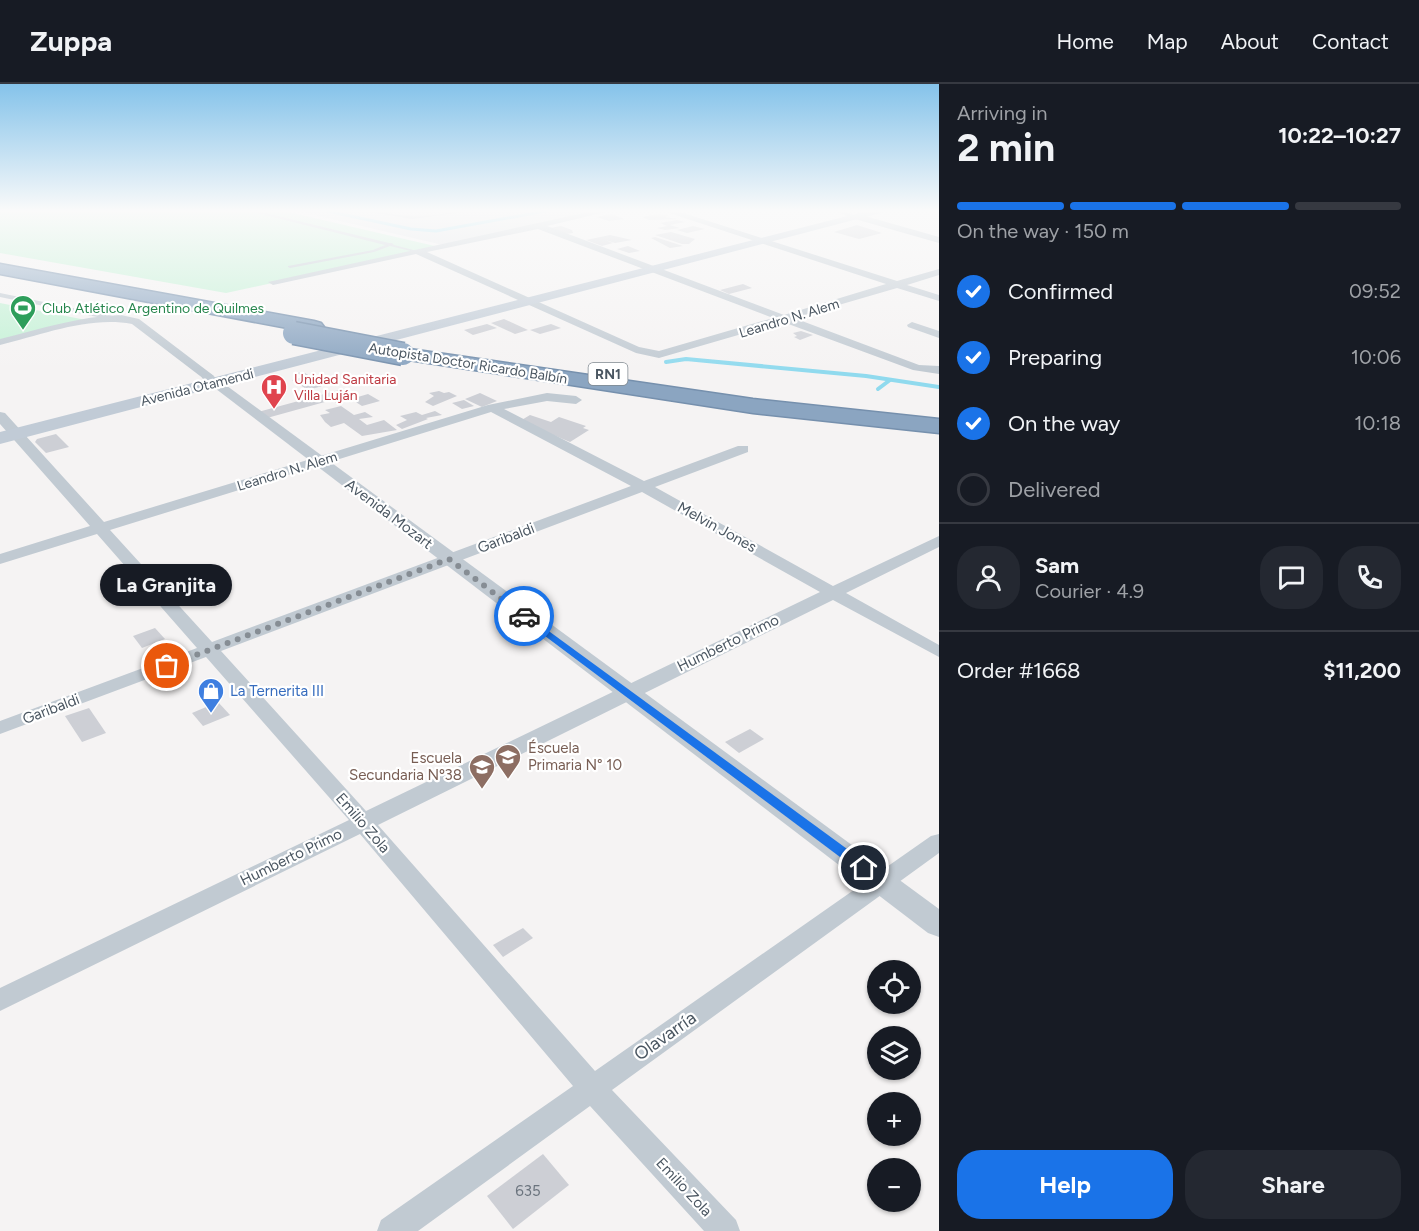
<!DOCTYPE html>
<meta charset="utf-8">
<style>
:root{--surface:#171b24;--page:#242831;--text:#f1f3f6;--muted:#9ea1a6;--line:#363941;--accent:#1a73e8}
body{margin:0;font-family:Figtree,sans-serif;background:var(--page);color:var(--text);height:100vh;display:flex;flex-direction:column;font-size:22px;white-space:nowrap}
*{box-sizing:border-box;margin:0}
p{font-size:20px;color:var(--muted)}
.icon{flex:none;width:33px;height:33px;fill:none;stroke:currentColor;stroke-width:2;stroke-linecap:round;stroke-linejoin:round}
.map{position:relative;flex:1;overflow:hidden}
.panel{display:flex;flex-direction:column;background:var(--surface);width:480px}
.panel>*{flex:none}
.fabs{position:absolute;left:867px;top:876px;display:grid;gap:12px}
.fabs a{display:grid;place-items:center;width:54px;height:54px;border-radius:50%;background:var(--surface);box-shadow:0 2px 4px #0004;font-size:30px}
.pin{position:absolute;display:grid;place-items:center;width:51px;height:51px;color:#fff;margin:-26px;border:3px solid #fff;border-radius:50%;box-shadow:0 2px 6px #0007}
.courier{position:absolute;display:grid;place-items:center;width:60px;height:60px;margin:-30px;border:4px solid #1a73e8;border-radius:50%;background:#fff;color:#222;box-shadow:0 2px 8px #0007}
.bubble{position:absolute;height:42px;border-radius:21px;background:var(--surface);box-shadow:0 2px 4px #0004;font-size:20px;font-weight:700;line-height:42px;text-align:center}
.overview em{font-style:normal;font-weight:700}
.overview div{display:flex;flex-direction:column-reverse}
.overview{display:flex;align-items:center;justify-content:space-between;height:102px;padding:0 18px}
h1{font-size:39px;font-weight:700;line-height:45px}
.bar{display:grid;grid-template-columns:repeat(4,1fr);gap:9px 6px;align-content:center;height:72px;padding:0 18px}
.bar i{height:8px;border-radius:4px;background:var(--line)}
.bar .on{background:var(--accent)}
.bar p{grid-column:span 4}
.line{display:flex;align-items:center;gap:15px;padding:0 18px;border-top:2px solid var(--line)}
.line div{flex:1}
.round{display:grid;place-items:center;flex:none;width:63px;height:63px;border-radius:24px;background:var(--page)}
ol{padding:0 18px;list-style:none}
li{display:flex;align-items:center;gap:18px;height:66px}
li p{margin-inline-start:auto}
li .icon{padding:6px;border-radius:50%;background:var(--accent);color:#fff;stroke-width:4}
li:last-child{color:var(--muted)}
li i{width:33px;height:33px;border:3px solid var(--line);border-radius:50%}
.action{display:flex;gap:12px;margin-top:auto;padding:12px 18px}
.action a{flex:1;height:69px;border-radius:24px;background:var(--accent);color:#fff;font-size:24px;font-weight:700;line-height:69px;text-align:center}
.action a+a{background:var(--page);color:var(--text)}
header{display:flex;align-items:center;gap:36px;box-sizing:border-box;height:84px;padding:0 30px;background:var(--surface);border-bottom:2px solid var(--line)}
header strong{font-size:28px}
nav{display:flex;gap:33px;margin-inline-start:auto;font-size:21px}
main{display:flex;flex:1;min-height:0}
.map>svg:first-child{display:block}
.airport{fill:#e2e4e7}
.green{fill:#c3f1d5}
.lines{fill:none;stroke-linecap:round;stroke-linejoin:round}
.stream-far1{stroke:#90daee;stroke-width:3}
.stream{stroke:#90daee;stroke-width:4}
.building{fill:#cdcfd5}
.motorway-casing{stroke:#7690ad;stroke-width:3}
.service{fill:#c1cad2;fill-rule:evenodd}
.minor{fill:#c1cad2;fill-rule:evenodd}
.tertiary{fill:#c1cad2;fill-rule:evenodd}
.secondary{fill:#c1cbd6;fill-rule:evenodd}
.motorway{fill:#8ba5c1;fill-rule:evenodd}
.motorway-bridge-casing{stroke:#7690ad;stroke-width:25;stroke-linecap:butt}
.motorway-bridge{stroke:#8ba5c1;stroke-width:22}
.route{fill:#1a73e8}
.done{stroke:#868d94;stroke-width:6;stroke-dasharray:0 10.8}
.labels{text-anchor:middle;stroke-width:4.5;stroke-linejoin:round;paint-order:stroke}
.far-leisure-label{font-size:14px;fill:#27864d;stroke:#fff;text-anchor:start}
.far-street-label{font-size:14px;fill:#4a5661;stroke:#fff}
.shield{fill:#fff;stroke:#808990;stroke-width:1.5}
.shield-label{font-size:14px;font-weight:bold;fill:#4a5661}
.far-health-label{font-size:14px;fill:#be3a42;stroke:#fff;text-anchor:start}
.street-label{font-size:15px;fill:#4a5661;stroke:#fff}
.shop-label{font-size:15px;fill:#366cbe;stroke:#fff;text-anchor:start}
.education-label{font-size:15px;fill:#785e54;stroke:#fff;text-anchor:start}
.near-number-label{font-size:15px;fill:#6b747e}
.near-street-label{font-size:18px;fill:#4a5661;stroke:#fff}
</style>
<header>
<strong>Zuppa</strong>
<nav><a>Home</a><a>Map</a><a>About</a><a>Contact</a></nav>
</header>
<main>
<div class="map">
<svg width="939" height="1147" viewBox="0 0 939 1147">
<rect width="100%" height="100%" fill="#f5f3f3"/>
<polygon class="airport" points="297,127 601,127 443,161"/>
<g class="green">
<polygon points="0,127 284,127 439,163 226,209 0,169"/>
<polygon points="0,219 91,237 0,256"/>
</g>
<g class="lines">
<polyline class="stream-far1" points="327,127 411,145 436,147 546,127"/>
<g class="stream">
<polyline points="666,278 686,275 866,292 939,303"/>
<polyline points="878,305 890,296"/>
</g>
</g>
<g class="building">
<polygon points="611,130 624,135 609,137 596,133"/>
<polygon points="660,130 669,132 665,133 679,135 649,136 642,133"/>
<polygon points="677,136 685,138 670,141 680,144 665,146 657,144 667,142 660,139"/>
<polygon points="857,141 882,149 859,155 834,148"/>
<polygon points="561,142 572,146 573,149 566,150 550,144"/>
<polygon points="693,142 705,145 687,149 677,146"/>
<polygon points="671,148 695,155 689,160 682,160 655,151"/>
<polygon points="610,151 632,156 615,159 605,156 613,159 602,162 586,156"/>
<polygon points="655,153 683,162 670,164 651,154"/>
<polygon points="628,162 640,167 629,169 617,165"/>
<polygon points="743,200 752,204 729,210 720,206"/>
<polygon points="504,235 528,246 515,250 491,239"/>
<polygon points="487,240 497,244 473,251 464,246"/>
<polygon points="551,240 561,244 540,250 530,246"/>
<polygon points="801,247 813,251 800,256 794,253 797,252 793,249"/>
<polygon points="303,288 326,301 308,306 292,296 303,293 297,289"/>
<polygon points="339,306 352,314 336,319 332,316 267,334 258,328"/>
<polygon points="439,307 444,309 449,308 457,312 433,322 425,318 434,312 429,309"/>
<polygon points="480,309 497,317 482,323 465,315"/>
<polygon points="368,310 380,317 362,322 351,315"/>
<polygon points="464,316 474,322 462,325 452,319"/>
<polygon points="341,322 354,331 365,328 373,333 359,335 367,341 384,336 397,346 362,352 344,339 331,343 325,338 320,331 330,329 325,326"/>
<polygon points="435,327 442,331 426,334 428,335 402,345 396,341 407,336 400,332 416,328 422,331"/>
<polygon points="530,331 551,338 559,333 586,342 583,344 589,346 570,358 520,337"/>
<polygon points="56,350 69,363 46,369 35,358 37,355"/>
<polygon points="155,544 165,555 142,564 133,552"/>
<polygon points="218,618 230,631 203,642 192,629"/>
<polygon points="89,624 106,649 82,658 65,632"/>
<polygon points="750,645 764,655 739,669 725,658"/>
<polygon points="523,844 533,854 503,873 493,861"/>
<polygon points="543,1070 569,1101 513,1145 487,1112"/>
</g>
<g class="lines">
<g class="motorway-casing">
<g id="motorway">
<polygon points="0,180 314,237 321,239 324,243 321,247 314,249 0,190"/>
<polygon points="403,264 753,315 939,335 939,349 753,329 396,274 393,270 396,266"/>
</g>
</g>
<g class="service">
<polygon points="249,127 257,127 389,159 392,159 394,161 421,168 419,169 390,162 374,168 290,184 288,183 288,182 373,166 385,161"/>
<path d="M363,127C379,127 394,131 410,132C428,134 451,127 471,127L412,135Z"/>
<polygon points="0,209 112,232 115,234 112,236 0,213"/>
</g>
<g class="minor">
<path d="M593,127H610L547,142L784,231L886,200L663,127H677L897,197L939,185V191L907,201L939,211V217L897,204L794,234L919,281L939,282V290L913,286L783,238L659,274L636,269L416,170L273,201L268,198ZM538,145L773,234L659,267L639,263L427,168Z"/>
<polygon points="836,127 853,130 849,133"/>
<polygon points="858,130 939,153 939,159 855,135"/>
<path d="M121,231L139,235L214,292L204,295L132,240C88,232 42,251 0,261V255C40,245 80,232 121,231Z"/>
<polygon points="912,238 939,247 939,254 908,243 907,241"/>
<path d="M547,309L576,312L582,316L576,320L547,317L504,325L644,397L738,362H748V368L655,403L833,502L939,452V463L846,509L939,561V573L833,516L378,741L595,987L931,752L939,750V769L612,1006L736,1136L740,1147H704L590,1022L418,1147H377L381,1136L573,1002L360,750L0,927V904L349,736L206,573L0,650V637L197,564L97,450L0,480V470L90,442L0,340V328L5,329L104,438L488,321ZM491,328L631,402L212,558L110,446ZM642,408L820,508L366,727L221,567Z"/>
</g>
<polygon class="tertiary" points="208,288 939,825 939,853 928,849 203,295 201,292"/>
<polygon class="secondary" points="867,127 888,127 0,360 0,348"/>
<use href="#motorway" class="motorway"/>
<g class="motorway-bridge-casing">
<polyline id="motorway-bridge" points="294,249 403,270"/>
</g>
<use href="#motorway-bridge" class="motorway-bridge"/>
</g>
<linearGradient id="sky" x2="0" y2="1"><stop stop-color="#85c3ea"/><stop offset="0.44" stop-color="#fafafa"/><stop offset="1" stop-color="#fafafa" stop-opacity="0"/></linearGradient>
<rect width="939" height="288" fill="url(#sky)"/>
<polygon class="route" points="524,529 869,781 869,788 860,788 521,534 521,530"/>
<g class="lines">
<polyline class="done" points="167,582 449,475 524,532"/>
</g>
<defs>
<g id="stadium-pin" transform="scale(1.35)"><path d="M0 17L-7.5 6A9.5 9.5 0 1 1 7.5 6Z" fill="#2e9e5b" stroke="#fff"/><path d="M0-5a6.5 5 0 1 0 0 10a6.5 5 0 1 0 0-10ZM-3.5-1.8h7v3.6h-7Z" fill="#fff"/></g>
<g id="hospital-pin" transform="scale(1.35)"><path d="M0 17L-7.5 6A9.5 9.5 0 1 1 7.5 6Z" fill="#e0444e" stroke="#fff"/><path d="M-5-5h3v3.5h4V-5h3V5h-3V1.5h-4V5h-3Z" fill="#fff"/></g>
<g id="shop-pin" transform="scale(1.35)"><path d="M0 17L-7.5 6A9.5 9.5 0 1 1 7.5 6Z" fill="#3f7fe0" stroke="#fff"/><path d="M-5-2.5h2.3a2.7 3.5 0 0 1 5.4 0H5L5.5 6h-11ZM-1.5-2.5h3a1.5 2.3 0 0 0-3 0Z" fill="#fff"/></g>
<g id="school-pin" transform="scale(1.35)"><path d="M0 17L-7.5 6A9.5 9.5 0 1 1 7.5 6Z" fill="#8d6e63" stroke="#fff"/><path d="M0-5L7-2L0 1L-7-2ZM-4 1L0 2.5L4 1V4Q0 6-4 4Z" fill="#fff"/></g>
</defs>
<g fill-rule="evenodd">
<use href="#stadium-pin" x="23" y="224"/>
<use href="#hospital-pin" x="274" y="303"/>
<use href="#shop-pin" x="211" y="607"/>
<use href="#school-pin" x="508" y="673"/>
<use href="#school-pin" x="482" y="683"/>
</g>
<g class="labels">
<g class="far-leisure-label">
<text x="42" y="229">Club Atlético Argentino de Quilmes</text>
</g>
<g class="far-street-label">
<text transform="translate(789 234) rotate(-17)" y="5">Leandro N. Alem</text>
<text transform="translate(468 279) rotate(9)" y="5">Autopista Doctor Ricardo Balbín</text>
<text transform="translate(197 303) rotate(-14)" y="5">Avenida Otamendi</text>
<text transform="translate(287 387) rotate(-17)" y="5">Leandro N. Alem</text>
</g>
<rect class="shield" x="588.5" y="279" width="39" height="22" rx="4.5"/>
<g class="shield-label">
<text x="608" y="295">RN1</text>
</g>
<g class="far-health-label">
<text x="294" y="300">Unidad Sanitaria<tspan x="294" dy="16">Villa Luján</tspan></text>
</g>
<g class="street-label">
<text transform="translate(389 430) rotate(37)" y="5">Avenida Mozart</text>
<text transform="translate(717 443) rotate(29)" y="5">Melvin Jones</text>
<text transform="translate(506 454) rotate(-21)" y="5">Garibaldi</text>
<text transform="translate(728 559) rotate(-26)" y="5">Humberto Primo</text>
<text transform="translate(51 625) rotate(-21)" y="5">Garibaldi</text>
<text transform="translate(363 739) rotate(49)" y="5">Emilio Zola</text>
<text transform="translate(291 773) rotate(-26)" y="5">Humberto Primo</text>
<text transform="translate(684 1103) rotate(47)" y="5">Emilio Zola</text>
</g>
<g class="shop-label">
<text x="230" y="612">La Ternerita III</text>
</g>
<g class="education-label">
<text x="528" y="669">Éscuela<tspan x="528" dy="17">Primaria N° 10</tspan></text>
<text x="462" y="679" text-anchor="end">Escuela<tspan x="462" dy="17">Secundaria Nº38</tspan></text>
</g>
<g class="near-number-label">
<text x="528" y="1112">635</text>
</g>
<g class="near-street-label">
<text transform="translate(665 952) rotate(-35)" y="6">Olavarría</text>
</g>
</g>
</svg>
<div class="fabs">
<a><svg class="icon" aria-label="locate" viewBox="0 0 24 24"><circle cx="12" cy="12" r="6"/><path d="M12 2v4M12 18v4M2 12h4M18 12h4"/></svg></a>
<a><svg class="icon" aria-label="layers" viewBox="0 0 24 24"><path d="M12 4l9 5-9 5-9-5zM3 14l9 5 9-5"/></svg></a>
<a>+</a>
<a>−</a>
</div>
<div class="pin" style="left:167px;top:582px;background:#ea580c"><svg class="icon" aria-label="bag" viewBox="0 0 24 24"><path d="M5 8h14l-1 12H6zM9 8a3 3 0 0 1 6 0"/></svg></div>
<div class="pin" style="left:864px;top:784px;background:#1f2937"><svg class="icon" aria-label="home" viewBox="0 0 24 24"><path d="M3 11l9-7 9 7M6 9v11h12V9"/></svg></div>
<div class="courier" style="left:524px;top:532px"><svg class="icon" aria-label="car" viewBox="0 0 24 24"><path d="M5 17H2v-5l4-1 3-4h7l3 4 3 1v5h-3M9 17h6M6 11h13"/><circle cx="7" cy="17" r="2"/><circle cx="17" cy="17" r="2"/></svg></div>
<div class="bubble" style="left:100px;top:480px;width:132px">La Granjita</div>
</div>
<section class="panel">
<div class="overview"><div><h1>2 min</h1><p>Arriving in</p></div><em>10:22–10:27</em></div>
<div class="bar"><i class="on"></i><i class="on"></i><i class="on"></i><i></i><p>On the way · 150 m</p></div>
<ol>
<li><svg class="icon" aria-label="check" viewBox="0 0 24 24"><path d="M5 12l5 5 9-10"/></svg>Confirmed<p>09:52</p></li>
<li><svg class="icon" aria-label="check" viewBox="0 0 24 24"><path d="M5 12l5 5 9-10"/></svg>Preparing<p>10:06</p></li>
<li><svg class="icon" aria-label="check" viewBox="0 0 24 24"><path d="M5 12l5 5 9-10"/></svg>On the way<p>10:18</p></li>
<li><i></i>Delivered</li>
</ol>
<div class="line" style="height:108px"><a class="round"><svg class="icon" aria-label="person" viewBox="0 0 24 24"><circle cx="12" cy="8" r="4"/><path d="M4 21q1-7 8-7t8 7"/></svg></a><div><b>Sam</b><p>Courier · 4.9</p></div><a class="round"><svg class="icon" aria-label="chat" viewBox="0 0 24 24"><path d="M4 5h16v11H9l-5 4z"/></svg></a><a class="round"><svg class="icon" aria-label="phone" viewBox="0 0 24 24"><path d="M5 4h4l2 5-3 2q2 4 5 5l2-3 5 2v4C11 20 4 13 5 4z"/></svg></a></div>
<div class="line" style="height:78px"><div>Order #1668</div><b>$11,200</b></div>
<div class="action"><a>Help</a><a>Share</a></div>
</section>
</main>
